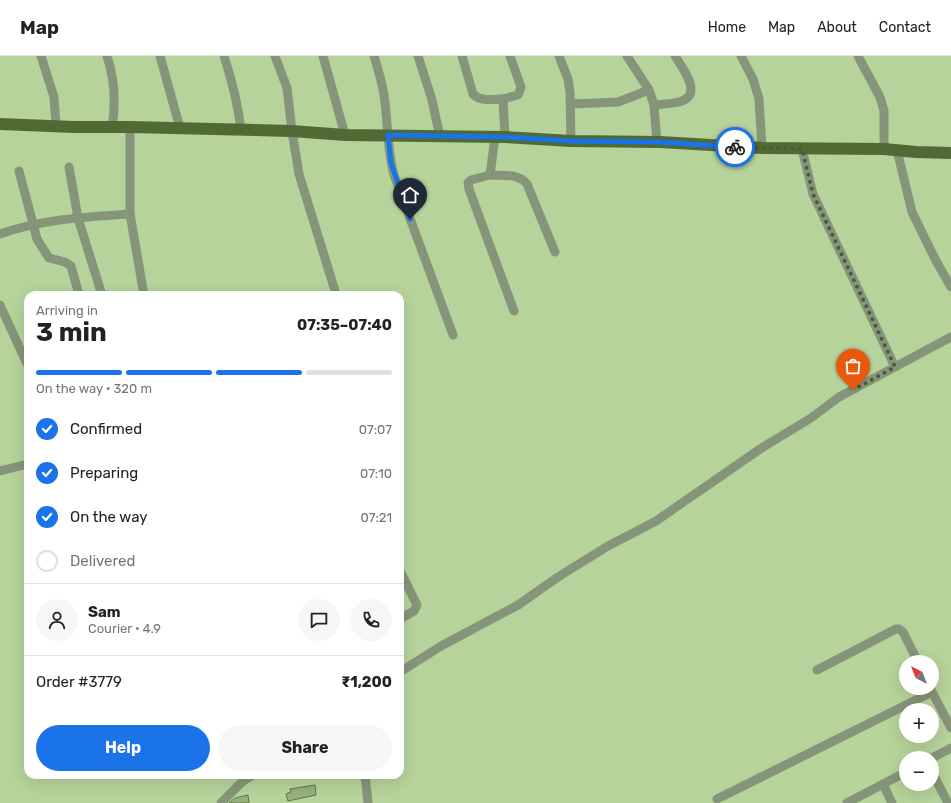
<!DOCTYPE html>
<meta charset="utf-8">
<style>
:root{--surface:#fff;--page:#f6f6f6;--text:#222;--muted:#767676;--line:#e0e0e0;--accent:#1a73e8}
body{margin:0;font-family:Rubik,sans-serif;background:var(--page);color:var(--text);height:100vh;display:flex;flex-direction:column;font-size:15px;white-space:nowrap}
*{box-sizing:border-box;margin:0}
p{font-size:13px;color:var(--muted)}
.icon{flex:none;width:22px;height:22px;fill:none;stroke:currentColor;stroke-width:2;stroke-linecap:round;stroke-linejoin:round}
.map{position:relative;flex:1;overflow:hidden}
.details{position:absolute;left:24px;top:235px;width:380px;height:488px;display:flex;flex-direction:column;background:var(--surface);border-radius:12px;box-shadow:0 4px 16px #0002}
.details>*{flex:none}
.needle{width:26px;rotate:318deg}
.controls{position:absolute;left:899px;top:599px;display:grid;gap:8px}
.controls a{display:grid;place-items:center;width:40px;height:40px;border-radius:50%;background:var(--surface);box-shadow:0 4px 16px #0002;font-size:20px}
.pin{position:absolute;display:grid;place-items:center;width:34px;height:34px;color:#fff;margin:-41px -17px;border-radius:50% 50% 50% 0;rotate:-45deg;box-shadow:0 0 4px #0007}
.pin .icon{rotate:45deg}
.courier{position:absolute;display:grid;place-items:center;width:40px;height:40px;margin:-20px;border:3px solid #1a73e8;border-radius:50%;background:#fff;color:#222;box-shadow:0 1px 5px #0007}
.summary em{font-style:normal;font-weight:700}
.summary div{display:flex;flex-direction:column-reverse}
.summary{display:flex;align-items:center;justify-content:space-between;height:68px;padding:0 12px}
h1{font-size:26px;font-weight:700;line-height:30px}
.bar{display:grid;grid-template-columns:repeat(4,1fr);gap:6px 4px;align-content:center;height:48px;padding:0 12px}
.bar i{height:5px;border-radius:3px;background:var(--line)}
.bar .active{background:var(--accent)}
.bar p{grid-column:span 4}
.line{display:flex;align-items:center;gap:10px;padding:0 12px;border-top:1px solid var(--line)}
.line div{flex:1}
.round{display:grid;place-items:center;flex:none;width:42px;height:42px;border-radius:21px;background:var(--page)}
ol{padding:0 12px;list-style:none}
li{display:flex;align-items:center;gap:12px;height:44px}
li p{margin-inline-start:auto}
li .icon{padding:4px;border-radius:50%;background:var(--accent);color:#fff;stroke-width:4}
li:last-child{color:var(--muted)}
li i{width:22px;height:22px;border:2px solid var(--line);border-radius:50%}
.cta{display:flex;gap:8px;margin-top:auto;padding:8px 12px}
.cta a{flex:1;height:46px;border-radius:24px;background:var(--accent);color:#fff;font-size:16px;font-weight:700;line-height:46px;text-align:center}
.cta a+a{background:var(--page);color:var(--text)}
header{display:flex;align-items:center;gap:24px;box-sizing:border-box;height:56px;padding:0 20px;background:var(--surface);border-bottom:1px solid var(--line)}
header strong{font-size:19px}
nav{display:flex;gap:22px;margin-inline-start:auto;font-size:14px}
.map>svg:first-child{display:block}
.building{fill:#95b07a;stroke:#5c7542}
.lines{fill:none;stroke-linecap:round;stroke-linejoin:round}
.minor{stroke:#869579;stroke-width:9}
.major{stroke:#516a35;stroke-width:12}
.done{stroke:#4a5a3a;stroke-width:4;stroke-dasharray:0 7.2}
.route{stroke:#1a73e8;stroke-width:5}
</style>
<header>
<strong>Map</strong>
<nav><a>Home</a><a>Map</a><a>About</a><a>Contact</a></nav>
</header>
<div class="map">
<svg width="951" height="747" viewBox="0 0 951 747">
<rect width="100%" height="100%" fill="#b6d39b"/>
<g class="building">
<polygon points="315,729 316,739 288,745 286,738 291,736 290,733"/>
<polygon points="248,739 249,747 229,747 235,742"/>
</g>
<g class="lines">
<g class="minor">
<polyline points="41,0 54,41 56,70"/>
<path d="M107,0C115,24 116,47 112,72"/>
<polyline points="160,0 180,72"/>
<path d="M224,0C232,25 238,48 241,74"/>
<polyline points="275,0 287,32 292,75 299,118 336,238"/>
<polyline points="323,0 345,79"/>
<path d="M374,0C378,13 382,26 384,39C388,66 387,93 394,119L453,279"/>
<polyline points="418,0 432,44 440,81"/>
<path d="M462,0L473,38C480,46 494,43 503,43"/>
<polyline points="559,0 568,23 570,36 571,85"/>
<polyline points="627,0 649,34 654,49 657,86"/>
<polyline points="741,0 753,23 759,43 762,92"/>
<polyline points="858,0 880,41 884,55 884,93"/>
<polyline points="571,48 618,46 649,34"/>
<path d="M654,49C662,48 671,48 679,46C704,39 683,13 675,0"/>
<polyline points="130,71 130,158 144,239"/>
<polyline points="495,81 490,119 471,124 468,127 469,133 514,255"/>
<polyline points="505,81 503,43 518,39 521,31 510,0"/>
<polyline points="802,93 813,138 895,311"/>
<polyline points="897,94 912,156 935,203 951,231"/>
<polyline points="69,111 78,162 102,239"/>
<polyline points="19,115 37,183 49,202 65,206 71,210 79,239"/>
<path d="M490,119C503,120 518,117 527,128L555,196"/>
<path d="M0,178C42,163 86,161 130,158"/>
<polyline points="0,249 27,308"/>
<polyline points="0,415 28,408"/>
<polyline points="400,515 417,549 414,555 400,563"/>
<polyline points="817,614 896,573 899,573 903,576 918,606"/>
<polyline points="400,616 441,590 518,549 558,521 608,490 656,465 760,393 811,362 839,341 951,281"/>
<polyline points="930,632 951,672"/>
<polyline points="932,702 951,692"/>
<polyline points="932,716 948,747"/>
<polyline points="365,719 368,747"/>
<polyline points="883,728 892,747"/>
<polyline points="717,743 932,636"/>
<polyline points="221,747 243,725 253,719"/>
<polyline points="847,747 906,716"/>
</g>
<polyline class="major" points="0,68 74,71 130,71 292,75 345,79 505,81 571,85 660,86 762,92 884,93 916,96 951,97"/>
</g>
<g class="lines">
<polyline class="done" points="735,91 802,93 813,138 895,311 853,334"/>
<polyline class="route" points="410,163 391,107 388,79 505,81 571,85 660,86 735,91"/>
</g>
</svg>
<div class="controls">
<a><svg class="needle" viewBox="-14 -14 28 28"><path d="M0-13l5 13h-10z" fill="#e53935"/><path d="M0 13l5-13h-10z" fill="#767676"/></svg></a>
<a>+</a>
<a>−</a>
</div>
<div class="pin" style="left:853px;top:334px;background:#ea580c"><svg class="icon" aria-label="bag" viewBox="0 0 24 24"><path d="M5 8h14l-1 12H6zM9 8a3 3 0 0 1 6 0"/></svg></div>
<div class="pin" style="left:410px;top:163px;background:#1f2937"><svg class="icon" aria-label="home" viewBox="0 0 24 24"><path d="M3 11l9-7 9 7M6 9v11h12V9"/></svg></div>
<div class="courier" style="left:735px;top:91px"><svg class="icon" aria-label="bike" viewBox="0 0 24 24"><circle cx="6" cy="16" r="4"/><circle cx="18" cy="16" r="4"/><path d="M6 16l4-8h5l3 8M10 8l3 8H6M13 5h3"/></svg></div>
<section class="details">
<div class="summary"><div><h1>3 min</h1><p>Arriving in</p></div><em>07:35–07:40</em></div>
<div class="bar"><i class="active"></i><i class="active"></i><i class="active"></i><i></i><p>On the way · 320 m</p></div>
<ol>
<li><svg class="icon" aria-label="check" viewBox="0 0 24 24"><path d="M5 12l5 5 9-10"/></svg>Confirmed<p>07:07</p></li>
<li><svg class="icon" aria-label="check" viewBox="0 0 24 24"><path d="M5 12l5 5 9-10"/></svg>Preparing<p>07:10</p></li>
<li><svg class="icon" aria-label="check" viewBox="0 0 24 24"><path d="M5 12l5 5 9-10"/></svg>On the way<p>07:21</p></li>
<li><i></i>Delivered</li>
</ol>
<div class="line" style="height:72px"><a class="round"><svg class="icon" aria-label="person" viewBox="0 0 24 24"><circle cx="12" cy="8" r="4"/><path d="M4 21q1-7 8-7t8 7"/></svg></a><div><b>Sam</b><p>Courier · 4.9</p></div><a class="round"><svg class="icon" aria-label="chat" viewBox="0 0 24 24"><path d="M4 5h16v11H9l-5 4z"/></svg></a><a class="round"><svg class="icon" aria-label="phone" viewBox="0 0 24 24"><path d="M5 4h4l2 5-3 2q2 4 5 5l2-3 5 2v4C11 20 4 13 5 4z"/></svg></a></div>
<div class="line" style="height:52px"><div>Order #3779</div><b>₹1,200</b></div>
<div class="cta"><a>Help</a><a>Share</a></div>
</section>
</div>
